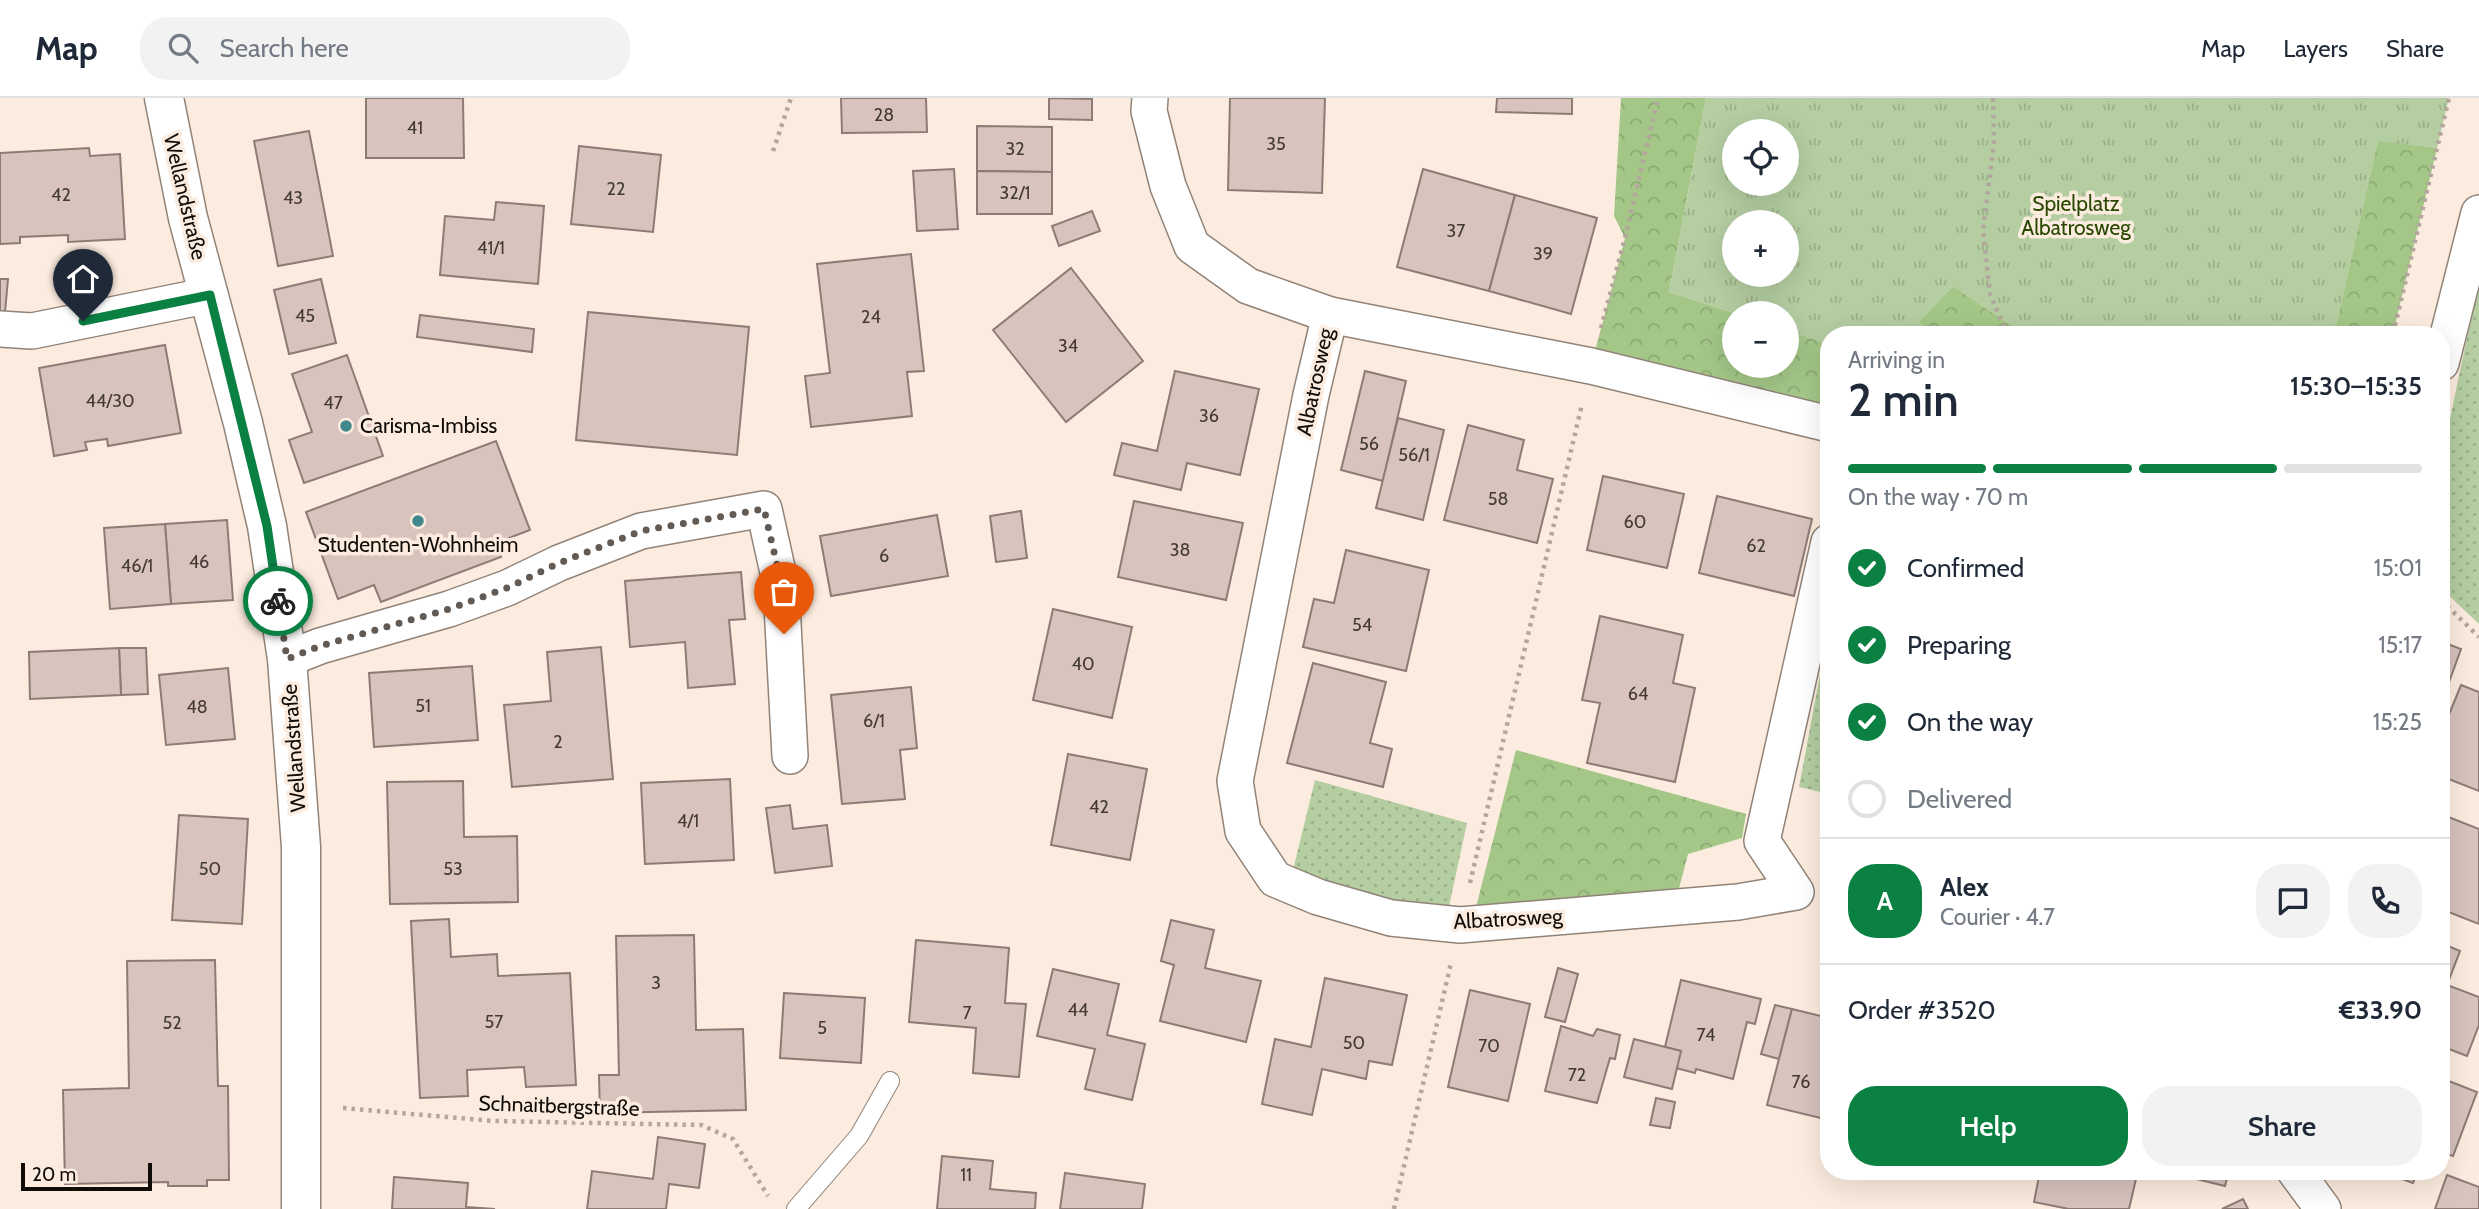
<!DOCTYPE html>
<meta charset="utf-8">
<style>
:root{--surface:#fff;--page:#f2f2f3;--text:#1f2937;--muted:#747a83;--line:#e0e1e3;--accent:#0b8043}
body{margin:0;font-family:Cabin,sans-serif;background:var(--page);color:var(--text);height:100vh;display:flex;flex-direction:column;font-size:26px;white-space:nowrap}
*{box-sizing:border-box;margin:0}
p{font-size:23px;color:var(--muted)}
.icon{flex:none;width:38px;height:38px;fill:none;stroke:currentColor;stroke-width:2;stroke-linecap:round;stroke-linejoin:round}
.map{position:relative;flex:1;overflow:hidden}
.sheet{position:absolute;left:1820px;top:228px;width:630px;height:854px;display:flex;flex-direction:column;background:var(--surface);border-radius:28px;box-shadow:0 7px 28px #0002}
.sheet>*{flex:none}
.controls{position:absolute;left:1722px;top:21px;display:grid;gap:14px}
.controls a{display:grid;place-items:center;width:77px;height:77px;border-radius:50%;background:var(--surface);box-shadow:0 7px 28px #0002;font-size:35px}
.scale{position:absolute;left:21px;bottom:18px;width:131px;box-sizing:border-box;padding-left:7px;border:4px solid #110c08;border-top:0;font-size:19px;line-height:24px;white-space:nowrap;color:#110c08;-webkit-text-stroke:5px #fcecdf;paint-order:stroke}
.pin{position:absolute;display:grid;place-items:center;width:60px;height:60px;color:#fff;margin:-72px -30px;border-radius:50% 50% 50% 0;rotate:-45deg;box-shadow:0 0 7px #0007}
.pin .icon{rotate:45deg}
.courier{position:absolute;display:grid;place-items:center;width:70px;height:70px;margin:-35px;border:5px solid #0b8043;border-radius:50%;background:#fff;color:#222;box-shadow:0 2px 9px #0007}
.overview em{font-style:normal;font-weight:600}
.overview div{display:flex;flex-direction:column-reverse}
.overview{display:flex;align-items:center;justify-content:space-between;height:119px;padding:0 28px}
h1{font-size:46px;font-weight:600;line-height:52px}
.bar{display:grid;grid-template-columns:repeat(4,1fr);gap:10px 7px;align-content:center;height:84px;padding:0 28px}
.bar i{height:9px;border-radius:5px;background:var(--line)}
.bar .selected{background:var(--accent)}
.bar p{grid-column:span 4}
.line{display:flex;align-items:center;gap:18px;padding:0 28px;border-top:2px solid var(--line)}
.line div{flex:1}
.round{display:grid;place-items:center;flex:none;width:74px;height:74px;border-radius:28px;background:var(--page)}
ol{padding:0 28px;list-style:none}
li{display:flex;align-items:center;gap:21px;height:77px}
li p{margin-inline-start:auto}
li .icon{padding:7px;border-radius:50%;background:var(--accent);color:#fff;stroke-width:4}
li:last-child{color:var(--muted)}
li i{width:38px;height:38px;border:4px solid var(--line);border-radius:50%}
.cta{display:flex;gap:14px;margin-top:auto;padding:14px 28px}
.cta a{flex:1;height:80px;border-radius:28px;background:var(--accent);color:#fff;font-size:28px;font-weight:600;line-height:80px;text-align:center}
.cta a+a{background:var(--page);color:var(--text)}
header{display:flex;align-items:center;gap:42px;box-sizing:border-box;height:98px;padding:0 35px;background:var(--surface);border-bottom:2px solid var(--line)}
header strong{font-size:33px}
nav{display:flex;gap:38px;margin-inline-start:auto;font-size:24px}
.search{width:490px;height:63px;background:var(--page);display:flex;align-items:center;gap:18px;box-sizing:border-box;padding:0 24px;border-radius:28px;color:var(--muted);font-size:26px}
.map>svg:first-child{display:block}
.grass{fill:url(#grass-dots)}
.forest{fill:url(#forest-crowns)}
.park{fill:url(#park-tufts);fill-rule:evenodd}
.building{fill:#d8c3bd;stroke:#8e7b76;stroke-width:2}
.lines{fill:none;stroke-linecap:round;stroke-linejoin:round}
.service-casing{stroke:#918377;stroke-width:20}
.minor-casing{stroke:#918377;stroke-width:38}
.secondary-casing{stroke:#918377;stroke-width:41}
.path{stroke:#b3a69c;stroke-width:4.5;stroke-dasharray:3.5 5;stroke-linecap:butt}
.service{stroke:#fff;stroke-width:18}
.minor{stroke:#fff;stroke-width:35}
.secondary{stroke:#fff;stroke-width:38}
.done{stroke:#635a53;stroke-width:7;stroke-dasharray:0 12.6}
.route{stroke:#0b8043;stroke-width:9}
.poi-dot{fill:#40888b;stroke:#fcecdf;stroke-width:2.5}
.labels{text-anchor:middle;stroke-width:7;stroke-linejoin:round;paint-order:stroke}
.number-label{font-size:18px;fill:#433a35}
.street-label{font-size:21px;fill:#110c08;stroke:#fcecdf}
.park-label{font-size:21px;fill:#284701;stroke:#fcecdf}
.poi-label{font-size:21px;fill:#110c08;stroke:#fcecdf;text-anchor:start}
</style>
<header>
<strong>Map</strong>
<div class="search"><svg class="icon" aria-label="search" viewBox="0 0 24 24"><circle cx="10" cy="10" r="6"/><path d="M15 15l6 6"/></svg>Search here</div>
<nav><a>Map</a><a>Layers</a><a>Share</a></nav>
</header>
<div class="map">
<svg width="2479" height="1111" viewBox="0 0 2479 1111">
<defs>
<pattern id="grass-dots" width="8" height="8" patternUnits="userSpaceOnUse" patternTransform="scale(1.75)"><rect width="8" height="8" fill="#b4cda1"/><path d="M2 2h.1M6 6h.1" fill="none" stroke="#9aaf89" stroke-width="1.8" stroke-linecap="round"/></pattern>
<pattern id="forest-crowns" width="20" height="18" patternUnits="userSpaceOnUse" patternTransform="scale(1.75)"><rect width="20" height="18" fill="#a4c788"/><path d="M2 6a3 3 0 1 1 6 0M12 15a3 3 0 1 1 6 0" fill="none" stroke="#8caa74"/></pattern>
<pattern id="park-tufts" width="24" height="20" patternUnits="userSpaceOnUse" patternTransform="scale(1.75)"><rect width="24" height="20" fill="#b4cda1"/><path d="M3 7l-1-3M5 7V3M7 7l1-3M15 17l-1-3M17 17v-4M19 17l1-3" fill="none" stroke="#9aaf89"/></pattern>
</defs>
<rect width="100%" height="100%" fill="#fcecdf"/>
<g class="grass">
<polygon points="2479,182 2479,526 2441,490 2441,364"/>
<polygon points="1825,550 1829,551 1829,696 1799,689"/>
<polygon points="1315,682 1467,725 1448,813 1401,809 1293,772"/>
</g>
<g class="forest">
<polygon points="1621,0 1706,0 1669,194 1734,215 1734,268 1787,268 1787,232 1829,246 1829,326 1591,268 1625,140 1614,118"/>
<polygon points="2378,42 2437,50 2393,236 2334,236"/>
<polygon points="1953,188 2025,236 1931,236 1918,224"/>
<polygon points="1516,652 1746,716 1742,740 1688,756 1677,798 1474,817"/>
</g>
<path class="park" d="M1706,0H2449L2437,50L2378,43L2334,236H2025L1953,188L1918,224L1931,236H1829V246L1787,232V215H1734L1669,194ZM1734,33H1787V86H1734ZM1734,124H1787V177H1734Z"/>
<g class="building">
<polygon points="366,0 463,0 464,60 366,60"/>
<polygon points="841,0 926,0 927,34 842,35"/>
<polygon points="1049,0 1092,1 1092,22 1049,21"/>
<polygon points="1230,0 1325,0 1322,95 1228,92"/>
<polygon points="1497,0 1572,0 1572,16 1496,14"/>
<polygon points="977,28 1052,29 1052,74 977,73"/>
<polygon points="309,33 333,158 278,168 254,43"/>
<polygon points="579,48 661,57 653,134 571,126"/>
<polygon points="89,50 90,58 120,56 125,141 68,144 68,137 20,139 20,145 0,146 0,55"/>
<polygon points="954,71 958,131 917,133 913,73"/>
<polygon points="1423,71 1515,97 1489,193 1397,169"/>
<polygon points="977,73 1052,74 1052,116 977,116"/>
<polygon points="1515,97 1597,120 1571,216 1489,193"/>
<polygon points="496,104 544,108 538,186 440,177 445,118 494,122"/>
<polygon points="1092,113 1100,133 1059,148 1052,128"/>
<polygon points="911,156 924,273 907,274 912,318 811,329 805,278 830,275 817,166"/>
<polygon points="1071,170 1143,263 1066,324 993,232"/>
<polygon points="0,181 8,181 5,214 0,214"/>
<polygon points="321,181 336,245 289,256 274,192"/>
<polygon points="588,214 749,229 737,357 576,342"/>
<polygon points="420,217 534,231 532,254 417,239"/>
<polygon points="165,247 181,335 108,348 107,341 85,344 87,352 54,358 39,270"/>
<polygon points="347,257 383,358 304,385 289,342 312,334 292,276"/>
<polygon points="1175,273 1259,291 1240,377 1187,365 1181,392 1114,377 1122,345 1157,353"/>
<polygon points="1365,273 1406,283 1383,383 1341,372"/>
<polygon points="1398,320 1444,332 1423,422 1376,410"/>
<polygon points="1468,327 1524,342 1517,372 1553,381 1537,445 1444,422"/>
<polygon points="496,343 530,432 496,445 501,459 381,504 374,487 338,501 306,414"/>
<polygon points="1603,378 1684,396 1667,470 1587,452"/>
<polygon points="1717,398 1812,421 1794,498 1699,475"/>
<polygon points="1134,403 1243,425 1226,502 1118,479"/>
<polygon points="1021,413 1027,460 996,464 990,418"/>
<polygon points="937,417 948,478 831,498 820,438"/>
<polygon points="227,422 233,502 171,506 165,426"/>
<polygon points="165,426 171,506 110,511 104,430"/>
<polygon points="1346,452 1429,472 1406,573 1303,549 1314,501 1334,505"/>
<polygon points="741,474 745,521 729,522 735,586 688,590 685,544 630,549 625,483"/>
<polygon points="1053,511 1132,529 1112,620 1033,602"/>
<polygon points="1600,518 1683,537 1673,585 1695,590 1675,684 1587,665 1600,605 1582,602"/>
<polygon points="2445,545 2461,551 2448,587 2441,584 2441,556"/>
<polygon points="601,549 613,681 512,689 504,607 551,603 547,554"/>
<polygon points="119,550 146,550 148,596 121,597"/>
<polygon points="119,550 121,597 30,601 29,554"/>
<polygon points="1313,565 1386,584 1370,645 1392,651 1383,689 1287,665"/>
<polygon points="472,568 478,642 374,649 369,575"/>
<polygon points="228,570 235,641 166,647 159,577"/>
<polygon points="2461,587 2479,594 2479,693 2441,678 2441,636"/>
<polygon points="911,589 917,650 900,652 905,701 842,706 831,597"/>
<polygon points="1068,656 1147,671 1130,762 1051,747"/>
<polygon points="730,681 734,762 645,766 641,685"/>
<polygon points="463,683 464,739 517,738 518,804 390,806 387,684"/>
<polygon points="790,707 793,731 827,727 832,768 775,775 766,710"/>
<polygon points="2441,716 2479,731 2479,826 2441,811"/>
<polygon points="179,717 248,721 242,826 172,822"/>
<polygon points="449,821 451,859 497,856 498,878 570,875 576,987 526,989 524,969 467,972 468,998 420,1000 411,823"/>
<polygon points="1171,822 1214,832 1205,870 1261,883 1246,944 1160,923 1174,867 1161,863"/>
<polygon points="694,837 696,932 743,931 746,1012 600,1015 599,977 619,977 616,838"/>
<polygon points="916,842 1009,850 1005,905 1026,906 1019,979 973,975 976,930 909,924"/>
<polygon points="2441,845 2460,853 2447,887 2479,899 2479,927 2467,958 2441,948"/>
<polygon points="215,862 218,988 228,988 229,1082 207,1082 207,1088 168,1088 168,1084 65,1086 63,992 129,990 127,863"/>
<polygon points="1558,870 1578,876 1565,924 1545,919"/>
<polygon points="1053,871 1119,886 1107,937 1145,946 1132,1002 1085,991 1095,951 1037,938"/>
<polygon points="1325,880 1407,897 1392,967 1369,963 1366,981 1322,971 1312,1017 1262,1006 1275,941 1311,949"/>
<polygon points="1681,882 1761,901 1755,926 1747,924 1733,981 1696,971 1695,975 1676,970 1681,953 1665,949"/>
<polygon points="1470,892 1530,906 1508,1003 1448,989"/>
<polygon points="784,895 865,900 861,965 780,960"/>
<polygon points="1775,907 1792,911 1779,961 1761,956"/>
<polygon points="1792,911 1829,920 1829,1022 1767,1007"/>
<polygon points="1561,928 1593,938 1597,931 1620,937 1615,961 1610,960 1597,1005 1545,993"/>
<polygon points="1634,941 1681,953 1672,991 1624,979"/>
<polygon points="2441,980 2477,994 2453,1058 2441,1054"/>
<polygon points="1656,1000 1675,1004 1670,1030 1650,1027"/>
<polygon points="658,1039 705,1046 699,1090 669,1086 666,1111 587,1111 592,1073 653,1081"/>
<polygon points="942,1058 993,1063 990,1091 1036,1095 1035,1111 937,1111"/>
<polygon points="2040,1073 2098,1073 2136,1081 2129,1111 2069,1111 2034,1104"/>
<polygon points="2181,1073 2229,1073 2225,1088 2180,1077"/>
<polygon points="2380,1073 2418,1073 2413,1085"/>
<polygon points="1065,1075 1145,1086 1142,1111 1060,1111"/>
<polygon points="2447,1077 2479,1089 2479,1111 2435,1111"/>
<polygon points="394,1079 468,1085 466,1109 495,1111 392,1111"/>
<polygon points="2243,1101 2248,1111 2222,1111"/>
</g>
<g class="lines">
<g class="service-casing">
<polyline id="service" points="796,1111 859,1038 890,983"/>
</g>
<g class="minor-casing">
<g id="minor">
<polyline points="1150,0 1149,13 1168,88 1192,148 1248,188 1330,217 1591,268 1829,326"/>
<polyline points="1330,217 1311,297 1235,683 1243,733 1275,781 1318,799 1391,820 1460,827 1738,804 1796,794 1762,743 1829,444"/>
<polyline points="0,231 32,233 210,197"/>
<polyline points="2441,265 2479,115"/>
<polyline points="287,561 320,548 449,511 507,490 559,465 641,433 764,411 781,488 790,658"/>
<polyline points="2295,1073 2323,1111"/>
</g>
</g>
<g class="secondary-casing">
<polyline id="secondary" points="164,0 188,120 243,325 267,428 287,561 301,749 301,1111"/>
</g>
<g class="path">
<polyline points="1993,0 1994,45 1983,132 1990,196 2007,236"/>
<polyline points="773,53 791,0"/>
<polyline points="1601,230 1625,140 1658,0"/>
<polyline points="2393,236 2449,0"/>
<polyline points="2441,502 2479,539"/>
<polyline points="1470,785 1582,306"/>
<polyline points="343,1010 493,1023 701,1027 733,1041 768,1098"/>
<polyline points="1394,1111 1451,865"/>
</g>
<use href="#service" class="service"/>
<use href="#minor" class="minor"/>
<use href="#secondary" class="secondary"/>
</g>
<g class="lines">
<polyline class="done" points="278,503 287,561 320,548 449,511 507,490 559,465 641,433 764,411 782,488 784,536"/>
<polyline class="route" points="83,223 210,197 267,428 278,503"/>
</g>
<g class="poi-dot">
<circle cx="346" cy="328" r="7"/>
<circle cx="418" cy="423" r="7"/>
</g>
<g class="labels">
<g class="number-label">
<text x="884" y="23">28</text>
<text x="415" y="36">41</text>
<text x="1276" y="52">35</text>
<text x="1015" y="57">32</text>
<text x="616" y="97">22</text>
<text x="1015" y="101">32/1</text>
<text x="61" y="103">42</text>
<text x="293" y="106">43</text>
<text x="1456" y="139">37</text>
<text x="491" y="156">41/1</text>
<text x="1543" y="162">39</text>
<text x="305" y="224">45</text>
<text x="871" y="225">24</text>
<text x="1068" y="254">34</text>
<text x="110" y="309">44/30</text>
<text x="333" y="311">47</text>
<text x="1209" y="324">36</text>
<text x="1369" y="352">56</text>
<text x="1414" y="363">56/1</text>
<text x="1498" y="407">58</text>
<text x="1635" y="430">60</text>
<text x="1756" y="454">62</text>
<text x="1180" y="458">38</text>
<text x="884" y="464">6</text>
<text x="199" y="470">46</text>
<text x="137" y="474">46/1</text>
<text x="1362" y="533">54</text>
<text x="1083" y="572">40</text>
<text x="1638" y="602">64</text>
<text x="423" y="614">51</text>
<text x="197" y="615">48</text>
<text x="874" y="629">6/1</text>
<text x="558" y="650">2</text>
<text x="1099" y="715">42</text>
<text x="688" y="729">4/1</text>
<text x="210" y="777">50</text>
<text x="453" y="777">53</text>
<text x="656" y="891">3</text>
<text x="1078" y="918">44</text>
<text x="967" y="921">7</text>
<text x="494" y="930">57</text>
<text x="172" y="931">52</text>
<text x="822" y="936">5</text>
<text x="1706" y="943">74</text>
<text x="1354" y="951">50</text>
<text x="1489" y="954">70</text>
<text x="1577" y="983">72</text>
<text x="1801" y="990">76</text>
<text x="966" y="1083">11</text>
</g>
<g class="street-label">
<text transform="translate(185 99) rotate(77)" y="7">Wellandstraße</text>
<text transform="translate(1315 284) rotate(-78)" y="7">Albatrosweg</text>
<text transform="translate(294 650) rotate(-94)" y="7">Wellandstraße</text>
<text transform="translate(1508 821) rotate(-3)" y="7">Albatrosweg</text>
<text transform="translate(559 1008) rotate(2)" y="7">Schnaitbergstraße</text>
</g>
<g class="park-label">
<text x="2076" y="113">Spielplatz<tspan x="2076" dy="24">Albatrosweg</tspan></text>
</g>
<g class="poi-label">
<text x="360" y="335">Carisma-Imbiss</text>
<text x="418" y="454" text-anchor="middle">Studenten-Wohnheim</text>
</g>
</g>
</svg>
<div class="controls">
<a><svg class="icon" aria-label="locate" viewBox="0 0 24 24"><circle cx="12" cy="12" r="6"/><path d="M12 2v4M12 18v4M2 12h4M18 12h4"/></svg></a>
<a>+</a>
<a>−</a>
</div>
<div class="scale">20 m</div>
<div class="pin" style="left:784px;top:536px;background:#ea580c"><svg class="icon" aria-label="bag" viewBox="0 0 24 24"><path d="M5 8h14l-1 12H6zM9 8a3 3 0 0 1 6 0"/></svg></div>
<div class="pin" style="left:83px;top:223px;background:#1f2937"><svg class="icon" aria-label="home" viewBox="0 0 24 24"><path d="M3 11l9-7 9 7M6 9v11h12V9"/></svg></div>
<div class="courier" style="left:278px;top:503px"><svg class="icon" aria-label="bike" viewBox="0 0 24 24"><circle cx="6" cy="16" r="4"/><circle cx="18" cy="16" r="4"/><path d="M6 16l4-8h5l3 8M10 8l3 8H6M13 5h3"/></svg></div>
<section class="sheet">
<div class="overview"><div><h1>2 min</h1><p>Arriving in</p></div><em>15:30–15:35</em></div>
<div class="bar"><i class="selected"></i><i class="selected"></i><i class="selected"></i><i></i><p>On the way · 70 m</p></div>
<ol>
<li><svg class="icon" aria-label="check" viewBox="0 0 24 24"><path d="M5 12l5 5 9-10"/></svg>Confirmed<p>15:01</p></li>
<li><svg class="icon" aria-label="check" viewBox="0 0 24 24"><path d="M5 12l5 5 9-10"/></svg>Preparing<p>15:17</p></li>
<li><svg class="icon" aria-label="check" viewBox="0 0 24 24"><path d="M5 12l5 5 9-10"/></svg>On the way<p>15:25</p></li>
<li><i></i>Delivered</li>
</ol>
<div class="line" style="height:126px"><b class="round" style="background:var(--accent);color:#fff">A</b><div><b>Alex</b><p>Courier · 4.7</p></div><a class="round"><svg class="icon" aria-label="chat" viewBox="0 0 24 24"><path d="M4 5h16v11H9l-5 4z"/></svg></a><a class="round"><svg class="icon" aria-label="phone" viewBox="0 0 24 24"><path d="M5 4h4l2 5-3 2q2 4 5 5l2-3 5 2v4C11 20 4 13 5 4z"/></svg></a></div>
<div class="line" style="height:91px"><div>Order #3520</div><b>€33.90</b></div>
<div class="cta"><a>Help</a><a>Share</a></div>
</section>
</div>
